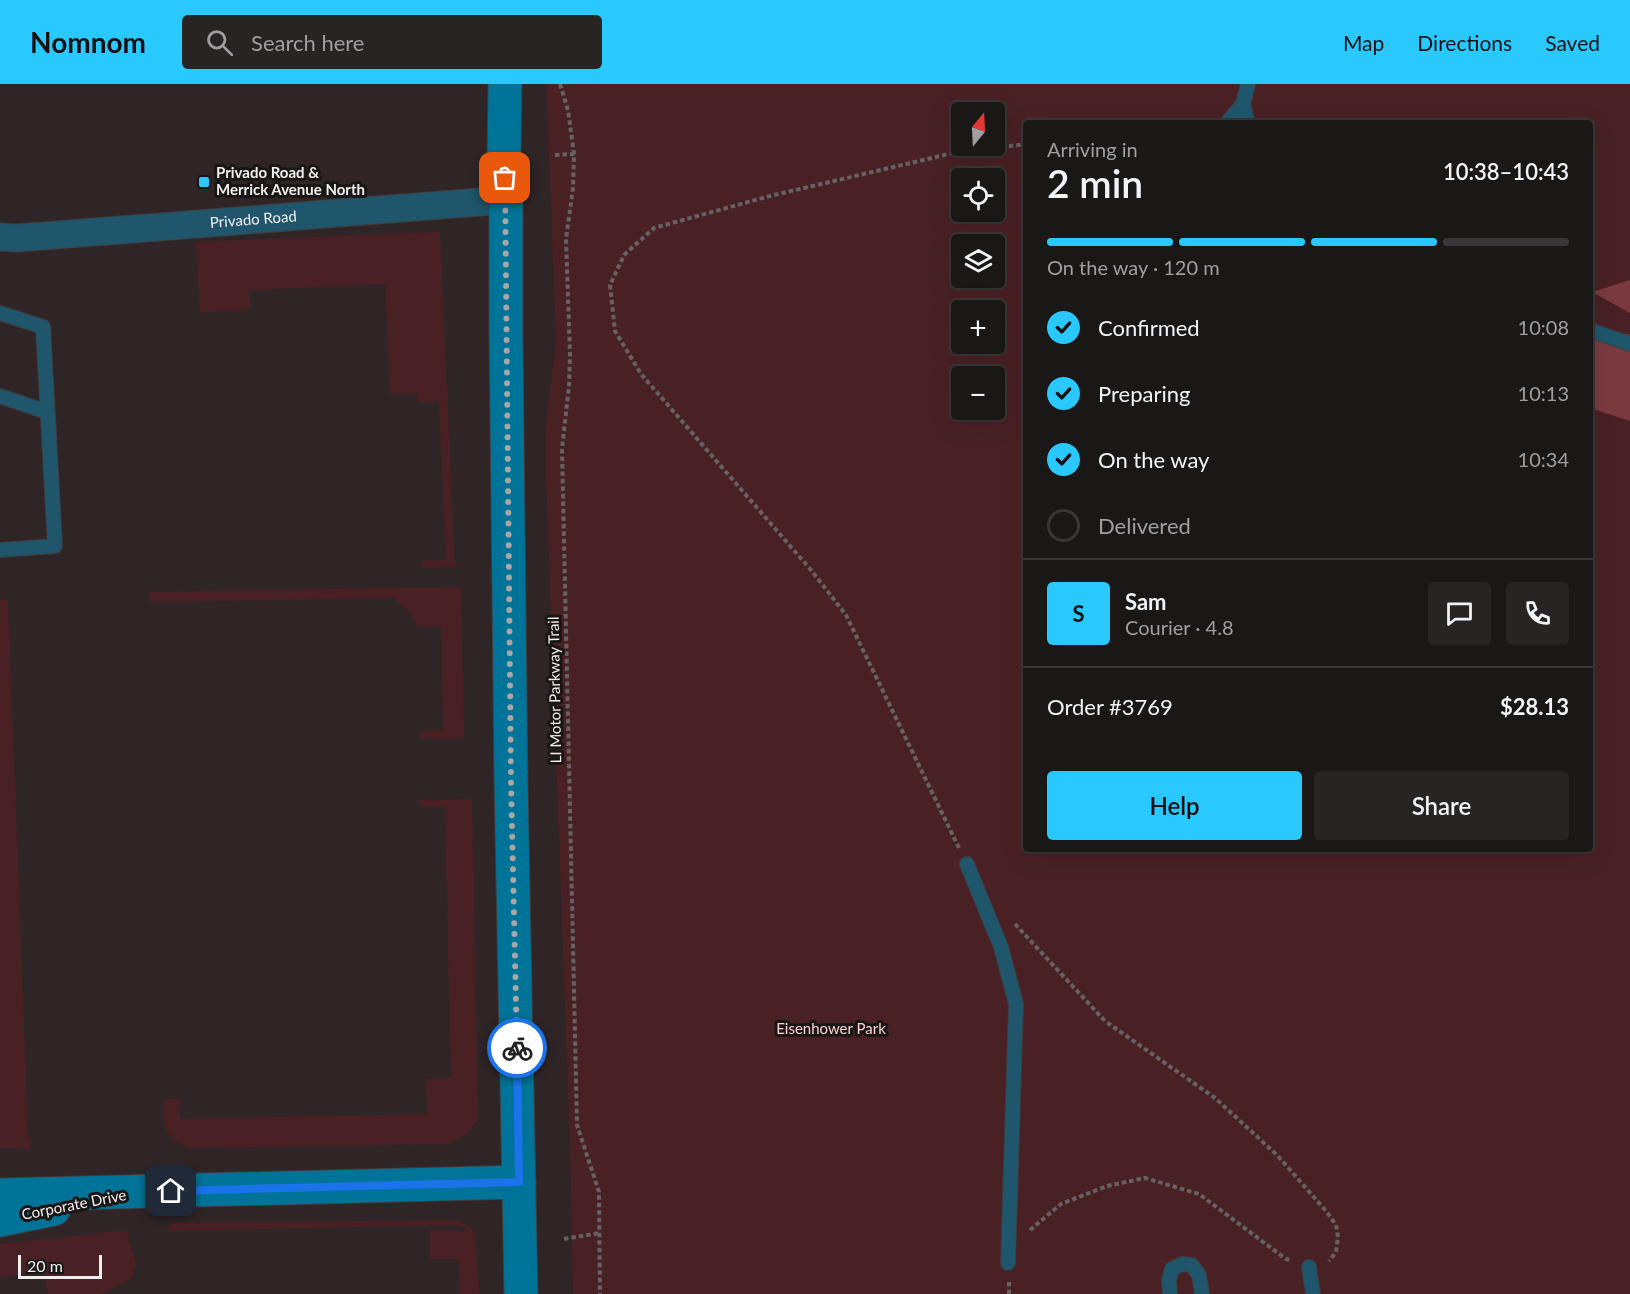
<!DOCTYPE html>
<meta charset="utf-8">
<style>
:root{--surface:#1a1717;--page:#272424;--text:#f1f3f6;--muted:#9f9fa1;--line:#383636;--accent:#29c8ff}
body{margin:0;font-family:Lato,sans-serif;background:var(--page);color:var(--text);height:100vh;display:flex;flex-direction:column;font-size:22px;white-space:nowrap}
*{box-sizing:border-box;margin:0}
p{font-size:20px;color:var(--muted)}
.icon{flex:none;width:33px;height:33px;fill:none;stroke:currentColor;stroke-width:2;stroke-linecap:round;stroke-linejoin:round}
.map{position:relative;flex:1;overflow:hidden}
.side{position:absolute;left:1023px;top:36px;width:570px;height:732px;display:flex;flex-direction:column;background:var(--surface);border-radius:6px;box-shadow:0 6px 24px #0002,0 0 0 2px var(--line)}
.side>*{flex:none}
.needle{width:39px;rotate:18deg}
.fabs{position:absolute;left:951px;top:18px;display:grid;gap:12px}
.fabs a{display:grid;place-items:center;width:54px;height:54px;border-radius:6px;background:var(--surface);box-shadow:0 6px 24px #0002,0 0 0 2px var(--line);font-size:30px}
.scale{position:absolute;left:18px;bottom:15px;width:84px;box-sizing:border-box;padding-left:6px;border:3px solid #f1eeef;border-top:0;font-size:16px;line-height:21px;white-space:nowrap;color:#f1eeef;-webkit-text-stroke:4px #1a1616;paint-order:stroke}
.pin{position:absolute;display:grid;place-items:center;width:51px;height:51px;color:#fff;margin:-26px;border-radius:12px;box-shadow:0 3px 9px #0006}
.courier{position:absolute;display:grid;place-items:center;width:60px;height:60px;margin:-30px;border:4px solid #1a73e8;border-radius:50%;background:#fff;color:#222;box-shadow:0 2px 8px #0007}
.headline em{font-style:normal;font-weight:600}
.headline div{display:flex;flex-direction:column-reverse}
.headline{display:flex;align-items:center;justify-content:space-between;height:102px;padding:0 24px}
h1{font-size:39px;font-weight:600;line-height:45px}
.bar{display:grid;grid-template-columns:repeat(4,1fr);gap:9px 6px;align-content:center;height:72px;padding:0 24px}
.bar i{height:8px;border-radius:4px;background:var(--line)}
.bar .selected{background:var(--accent)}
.bar p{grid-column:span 4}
.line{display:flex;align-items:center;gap:15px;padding:0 24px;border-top:2px solid var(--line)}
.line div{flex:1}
.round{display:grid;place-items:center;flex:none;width:63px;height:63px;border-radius:6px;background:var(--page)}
ol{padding:0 24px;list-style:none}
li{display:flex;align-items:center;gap:18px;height:66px}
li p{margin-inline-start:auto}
li .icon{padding:6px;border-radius:50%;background:var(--accent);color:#111;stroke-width:4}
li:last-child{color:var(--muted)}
li i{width:33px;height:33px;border:3px solid var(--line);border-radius:50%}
.button{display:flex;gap:12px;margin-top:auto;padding:12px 24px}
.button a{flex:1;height:69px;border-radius:6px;background:var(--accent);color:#111;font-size:24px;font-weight:600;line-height:69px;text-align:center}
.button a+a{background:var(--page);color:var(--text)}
header{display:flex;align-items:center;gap:36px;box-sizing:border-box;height:84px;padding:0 30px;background:var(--accent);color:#111}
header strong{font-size:28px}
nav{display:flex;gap:33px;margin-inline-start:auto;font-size:21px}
.search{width:420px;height:54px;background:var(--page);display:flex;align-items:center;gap:15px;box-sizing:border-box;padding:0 21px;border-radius:6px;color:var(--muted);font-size:22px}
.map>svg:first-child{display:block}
.built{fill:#302526}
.green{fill:#492125;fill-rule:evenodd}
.forest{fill:#7b3a40}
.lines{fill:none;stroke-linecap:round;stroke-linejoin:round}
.lane-casing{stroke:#403c3c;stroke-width:16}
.street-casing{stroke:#403c3c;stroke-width:29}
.secondary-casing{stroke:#403c3c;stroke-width:35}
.path{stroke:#666263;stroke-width:4;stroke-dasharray:4.5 3;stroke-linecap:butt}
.lane{stroke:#1f566c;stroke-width:14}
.street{stroke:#1f566c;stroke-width:27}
.secondary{stroke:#007498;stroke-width:33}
.done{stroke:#a9a6a6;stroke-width:6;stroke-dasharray:0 10.8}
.route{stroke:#1a73e8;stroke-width:8}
.poi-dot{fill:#29c8ff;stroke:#1a1616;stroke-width:2}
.labels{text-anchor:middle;stroke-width:6;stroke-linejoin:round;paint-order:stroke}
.poi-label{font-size:15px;font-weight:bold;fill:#f1eeef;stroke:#1a1616;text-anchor:start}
.street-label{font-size:15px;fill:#f1eeef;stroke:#1a1616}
.park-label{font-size:15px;fill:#fad0d2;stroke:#1a1616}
</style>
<header>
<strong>Nomnom</strong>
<div class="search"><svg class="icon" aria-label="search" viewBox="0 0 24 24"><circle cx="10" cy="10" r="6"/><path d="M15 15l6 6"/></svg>Search here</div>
<nav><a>Map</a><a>Directions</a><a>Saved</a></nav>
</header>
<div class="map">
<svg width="1630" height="1210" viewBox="0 0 1630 1210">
<rect width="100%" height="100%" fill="#231f1f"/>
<polygon class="built" points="0,0 546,0 556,257 547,326 545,370 570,1065 573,1210 0,1210"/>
<g class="green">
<path d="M546,0H1630V1210H573L570,1065L545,370L547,326L556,257ZM962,28H994V62H962ZM1026,39H1590V765H1026ZM962,94H994V128H962ZM962,160H994V194H962ZM962,226H994V260H962ZM962,292H994V326H962Z"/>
<polygon points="440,148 455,483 422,484 421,477 446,476 439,318 418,318 418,309 390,310 385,200 250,206 250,226 200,228 196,158"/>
<polygon points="461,503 464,654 419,654 419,647 443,646 441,542 418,542 415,540 410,528 393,514 150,518 149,508"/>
<polygon points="0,516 8,516 28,1050 32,1065 0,1064"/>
<path d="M472,715L478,1036L466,1051L447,1060L189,1064C165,1054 162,1043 164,1018L167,1015H179L180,1035L427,1030L426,995L451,994L445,723H419V716Z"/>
<polygon points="453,1136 464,1139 472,1145 471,1147 475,1147 479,1210 460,1210 459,1175 430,1175 430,1146 466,1147 462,1142 454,1141 169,1147 170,1139"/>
<polygon points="126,1146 136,1179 131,1195 101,1210 48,1210 44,1187 0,1194 0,1160"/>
</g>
<g class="forest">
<polygon points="1630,196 1630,229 1592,208"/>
<polygon points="1630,250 1630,337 1590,324 1590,255"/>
</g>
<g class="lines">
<g class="lane-casing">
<g id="lane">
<polyline points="1243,20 1248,39"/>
<polyline points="1227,39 1243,20 1248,0"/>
<polyline points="0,229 43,243 55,462 0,466"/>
<polyline points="1590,246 1630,260"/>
<polyline points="0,312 47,328"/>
<polyline points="967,780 1001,863 1016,920 1008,1179"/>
<polyline points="1309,1183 1313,1210"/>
<polyline points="1170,1210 1169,1196 1172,1185 1182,1180 1192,1181 1199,1191 1202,1210"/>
</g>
</g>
<g class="street-casing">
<g id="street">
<path id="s1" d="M0,153L17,154L506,116"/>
</g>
</g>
<g class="secondary-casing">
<g id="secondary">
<polyline points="505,0 504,72 506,116 506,251 511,698 521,1210"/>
<polyline points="0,1111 519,1098"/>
<polyline points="0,1136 54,1125"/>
</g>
</g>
<g class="path">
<polyline points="560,0 568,26 574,70 573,104 566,155 570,271 569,302 562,365 577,1041 599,1108 600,1210"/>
<polyline points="555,71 574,70"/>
<polyline points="959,764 846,531 811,486 641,290 615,247 610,201 624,171 654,144 770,112 953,69 1026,60"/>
<polyline points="1015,840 1105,937 1215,1014 1277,1071 1326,1127 1336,1141 1338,1153 1336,1168 1329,1177"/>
<polyline points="1030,1146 1061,1120 1107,1102 1145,1094 1199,1110 1286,1175 1291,1176"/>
<polyline points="564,1155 599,1149"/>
<polyline points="1009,1198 1009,1210"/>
</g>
<use href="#lane" class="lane"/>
<use href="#street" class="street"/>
<use href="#secondary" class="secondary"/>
</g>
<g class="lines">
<polyline class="done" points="505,94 511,698 517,964"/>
<polyline class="route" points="171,1107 519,1098 517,964"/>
</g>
<rect class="poi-dot" x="198" y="92" width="12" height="12" rx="3"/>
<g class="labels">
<g class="poi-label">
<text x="216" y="94">Privado Road &amp;<tspan x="216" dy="17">Merrick Avenue North</tspan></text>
</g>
<g class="street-label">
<text dy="5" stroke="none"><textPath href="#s1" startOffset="254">Privado Road</textPath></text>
<text transform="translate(555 606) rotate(-91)" y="5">LI Motor Parkway Trail</text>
<text transform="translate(74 1121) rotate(-11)" y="5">Corporate Drive</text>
</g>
<g class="park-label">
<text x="831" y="950">Eisenhower Park</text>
</g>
</g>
</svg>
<div class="fabs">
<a><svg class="needle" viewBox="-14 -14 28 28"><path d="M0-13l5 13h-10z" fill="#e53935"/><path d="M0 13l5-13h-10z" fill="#9f9fa1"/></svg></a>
<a><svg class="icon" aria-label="locate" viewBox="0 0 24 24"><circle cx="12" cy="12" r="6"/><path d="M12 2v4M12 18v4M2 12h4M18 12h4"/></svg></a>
<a><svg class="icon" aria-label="layers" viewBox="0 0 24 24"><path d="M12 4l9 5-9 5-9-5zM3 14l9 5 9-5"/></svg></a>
<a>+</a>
<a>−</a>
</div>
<div class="scale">20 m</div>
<div class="pin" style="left:505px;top:94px;background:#ea580c"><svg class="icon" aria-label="bag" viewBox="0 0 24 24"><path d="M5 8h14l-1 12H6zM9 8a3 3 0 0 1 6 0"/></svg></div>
<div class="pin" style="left:171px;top:1107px;background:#1f2937"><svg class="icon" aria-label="home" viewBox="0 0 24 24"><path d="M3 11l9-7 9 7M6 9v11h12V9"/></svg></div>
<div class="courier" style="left:517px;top:964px"><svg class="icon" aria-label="bike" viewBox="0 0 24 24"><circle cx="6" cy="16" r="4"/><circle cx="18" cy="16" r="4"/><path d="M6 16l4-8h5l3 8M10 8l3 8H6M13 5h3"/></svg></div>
<section class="side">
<div class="headline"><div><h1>2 min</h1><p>Arriving in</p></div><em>10:38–10:43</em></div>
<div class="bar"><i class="selected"></i><i class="selected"></i><i class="selected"></i><i></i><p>On the way · 120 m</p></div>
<ol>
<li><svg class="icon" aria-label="check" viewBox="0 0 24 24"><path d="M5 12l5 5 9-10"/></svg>Confirmed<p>10:08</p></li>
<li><svg class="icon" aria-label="check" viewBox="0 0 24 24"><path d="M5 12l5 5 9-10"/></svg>Preparing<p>10:13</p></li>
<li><svg class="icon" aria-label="check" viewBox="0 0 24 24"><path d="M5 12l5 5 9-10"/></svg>On the way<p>10:34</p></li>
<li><i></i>Delivered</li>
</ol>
<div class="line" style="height:108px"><b class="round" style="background:var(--accent);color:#111">S</b><div><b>Sam</b><p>Courier · 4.8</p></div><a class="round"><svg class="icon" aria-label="chat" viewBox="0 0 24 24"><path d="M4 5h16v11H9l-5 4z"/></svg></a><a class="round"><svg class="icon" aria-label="phone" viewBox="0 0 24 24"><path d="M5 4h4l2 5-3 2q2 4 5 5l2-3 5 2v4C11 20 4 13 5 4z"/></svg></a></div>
<div class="line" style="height:78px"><div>Order #3769</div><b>$28.13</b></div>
<div class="button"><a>Help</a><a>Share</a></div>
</section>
</div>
